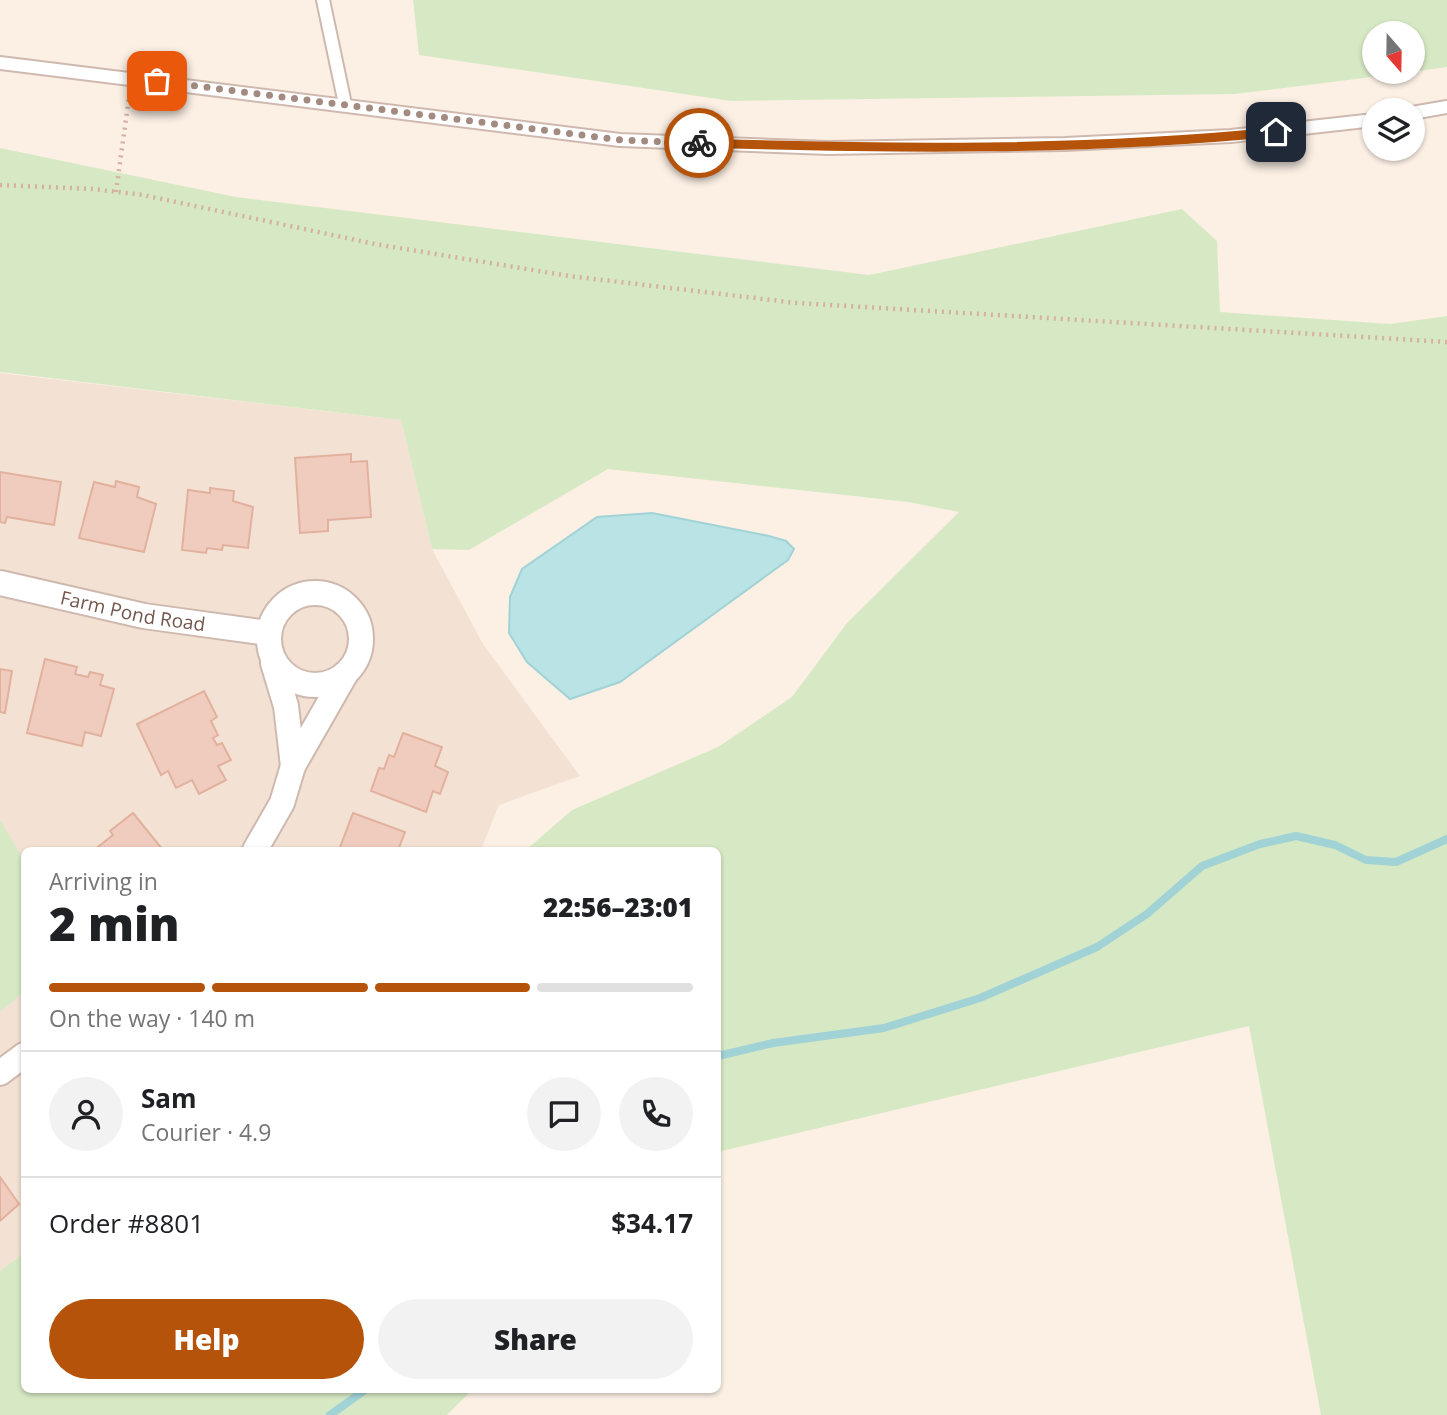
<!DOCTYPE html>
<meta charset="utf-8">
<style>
:root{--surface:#fff;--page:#f2f2f2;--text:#202124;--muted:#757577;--line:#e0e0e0;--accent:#b45309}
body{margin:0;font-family:"Open Sans",sans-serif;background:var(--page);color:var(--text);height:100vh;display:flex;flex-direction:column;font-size:26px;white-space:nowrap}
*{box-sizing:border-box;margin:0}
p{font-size:23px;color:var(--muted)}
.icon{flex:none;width:38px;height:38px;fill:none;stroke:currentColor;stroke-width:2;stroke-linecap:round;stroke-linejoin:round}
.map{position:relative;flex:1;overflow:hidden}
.panel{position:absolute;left:21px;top:847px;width:700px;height:546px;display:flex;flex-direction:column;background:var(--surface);border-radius:10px;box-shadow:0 2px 5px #0004}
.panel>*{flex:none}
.needle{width:46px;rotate:160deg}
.fabs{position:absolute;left:1362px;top:21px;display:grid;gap:14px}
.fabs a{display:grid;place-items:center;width:63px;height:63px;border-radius:50%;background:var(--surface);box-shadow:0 2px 5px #0004;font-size:35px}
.pin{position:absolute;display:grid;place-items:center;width:60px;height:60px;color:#fff;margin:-30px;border-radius:14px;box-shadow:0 4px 10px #0006}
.courier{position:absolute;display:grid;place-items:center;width:70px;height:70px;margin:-35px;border:5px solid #b45309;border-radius:50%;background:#fff;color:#222;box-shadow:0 2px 9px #0007}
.head em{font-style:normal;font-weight:800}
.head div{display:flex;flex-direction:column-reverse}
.head{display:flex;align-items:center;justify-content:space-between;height:119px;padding:0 28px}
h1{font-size:46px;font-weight:800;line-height:52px}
.bar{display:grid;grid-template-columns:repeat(4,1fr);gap:10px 7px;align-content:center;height:84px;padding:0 28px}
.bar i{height:9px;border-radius:5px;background:var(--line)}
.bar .active{background:var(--accent)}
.bar p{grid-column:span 4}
.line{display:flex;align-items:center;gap:18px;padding:0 28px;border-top:2px solid var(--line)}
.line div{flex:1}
.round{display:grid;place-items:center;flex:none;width:74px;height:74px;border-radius:37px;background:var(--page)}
.button{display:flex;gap:14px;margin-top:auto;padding:14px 28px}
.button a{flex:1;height:80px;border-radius:42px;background:var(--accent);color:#fff;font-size:28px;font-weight:800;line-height:80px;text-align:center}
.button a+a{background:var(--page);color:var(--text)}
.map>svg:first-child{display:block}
.residential{fill:#f3e2d4}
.green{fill:#d7e9c4}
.water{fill:#bae3e5;stroke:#a1d3d6;stroke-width:2}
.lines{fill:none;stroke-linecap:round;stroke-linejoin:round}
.stream{stroke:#a1d3d6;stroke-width:8}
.building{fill:#f0ccbe;stroke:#e2b19e;stroke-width:2}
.service-casing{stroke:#cfb9af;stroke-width:16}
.minor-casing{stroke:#cfb9af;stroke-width:28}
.path{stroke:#d5afa1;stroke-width:4.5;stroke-dasharray:2 5;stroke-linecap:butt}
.service{stroke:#fff;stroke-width:12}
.minor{stroke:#fff;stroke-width:24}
.done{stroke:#a48b81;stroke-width:7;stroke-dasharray:0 12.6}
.route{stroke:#b45309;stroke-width:9}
.labels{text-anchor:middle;stroke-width:6;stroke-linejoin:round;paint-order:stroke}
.street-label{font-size:19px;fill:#74554b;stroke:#fef5eb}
</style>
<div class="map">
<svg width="1447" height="1415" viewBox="0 0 1447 1415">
<rect width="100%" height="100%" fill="#fcf0e5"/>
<polygon class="residential" points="0,373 401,420 432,549 483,644 580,776 499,805 481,850 24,850 24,1253 0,1271"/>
<g class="green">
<polygon points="413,0 1447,0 1447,67 1412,72 1412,33 1374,33 1374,72 1412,72 1235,94 731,101 419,55"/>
<polygon points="0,148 236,197 869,275 1182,209 1217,241 1220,312 1390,324 1447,316 1447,1415 1321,1415 1249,1026 718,1152 718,850 526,850 572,810 718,747 792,697 847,623 959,512 908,502 608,469 469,550 432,549 401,420 0,372"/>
<polygon points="0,820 24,860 24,992 0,1012"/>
<polygon points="24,1253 24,1390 472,1390 447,1415 0,1415 0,1271"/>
</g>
<polygon class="water" points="652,513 769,536 786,541 794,549 788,560 620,682 570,699 527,662 509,633 510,597 522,569 597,517"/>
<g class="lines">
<g class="stream">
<polyline points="718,1056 773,1043 884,1028 980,998 1097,947 1147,914 1202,866 1260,844 1296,836 1335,845 1366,860 1396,862 1447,839"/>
<polyline points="330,1415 365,1390"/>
</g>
</g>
<g class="building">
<polygon points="351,454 351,462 367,461 371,517 328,520 328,531 300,533 295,458"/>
<polygon points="0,472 61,482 54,525 7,517 5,523 0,522"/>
<polygon points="116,481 139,487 137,497 156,504 144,552 79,538 94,482 115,487"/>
<polygon points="210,488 234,491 233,501 253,507 248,548 223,545 222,550 207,548 206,553 182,550 188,490 210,493"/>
<polygon points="45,659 77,667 75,674 88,677 90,672 103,675 100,685 114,689 101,736 85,732 82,746 27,733"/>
<polygon points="0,669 12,671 5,713 0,712"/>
<polygon points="204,691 217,717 211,721 218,735 213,738 217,745 222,743 231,760 218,766 226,780 199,794 192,780 176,788 168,771 161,775 137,724"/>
<polygon points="403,733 442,747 435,766 448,772 440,794 433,791 426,812 371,791 379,768 384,769 389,755 394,757"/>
<polygon points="133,813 163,850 94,850 113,835 110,831"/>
<polygon points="353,813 405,832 398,850 339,850"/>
<polygon points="0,1177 19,1204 0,1221"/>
</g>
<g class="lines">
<g class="service-casing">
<g id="service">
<polyline points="323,0 345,104"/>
<polyline points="0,63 620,140 828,148 1065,144 1231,136 1374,120"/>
<polyline points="1412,113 1447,107"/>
</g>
</g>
<g class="minor-casing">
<g id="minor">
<path id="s1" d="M0,583L144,616L268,633"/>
<circle cx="315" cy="639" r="46"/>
<polyline points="273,663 286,706 293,766 345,675"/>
<polyline points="255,850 282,803 293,766"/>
<polyline points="0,1073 24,1055"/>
</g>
</g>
<g class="path">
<polyline points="0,185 93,189 143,195 375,244 569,276 797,303 1447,342"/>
<polyline points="116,192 129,97"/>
</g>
<use href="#service" class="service"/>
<use href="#minor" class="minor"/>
</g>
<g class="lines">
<polyline class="done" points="157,81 621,140 699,143"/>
<path class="route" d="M699,143C890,149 1085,151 1276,132"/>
</g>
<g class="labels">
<g class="street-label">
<text dy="7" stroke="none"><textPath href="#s1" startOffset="136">Farm Pond Road</textPath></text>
</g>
</g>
</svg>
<div class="fabs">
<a><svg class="needle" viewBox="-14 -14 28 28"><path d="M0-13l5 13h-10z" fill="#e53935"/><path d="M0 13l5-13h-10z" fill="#757577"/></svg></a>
<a><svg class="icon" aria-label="layers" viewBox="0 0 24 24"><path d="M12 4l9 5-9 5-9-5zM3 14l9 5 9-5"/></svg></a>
</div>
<div class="pin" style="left:157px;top:81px;background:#ea580c"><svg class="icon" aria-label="bag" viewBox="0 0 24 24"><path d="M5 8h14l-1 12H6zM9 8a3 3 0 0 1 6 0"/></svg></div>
<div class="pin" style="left:1276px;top:132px;background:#1f2937"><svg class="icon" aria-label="home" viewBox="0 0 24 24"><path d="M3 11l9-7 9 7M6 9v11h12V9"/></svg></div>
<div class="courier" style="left:699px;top:143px"><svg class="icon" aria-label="bike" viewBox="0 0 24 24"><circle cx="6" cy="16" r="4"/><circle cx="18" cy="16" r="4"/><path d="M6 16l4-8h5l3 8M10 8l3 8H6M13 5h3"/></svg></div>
<section class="panel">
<div class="head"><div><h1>2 min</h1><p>Arriving in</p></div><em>22:56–23:01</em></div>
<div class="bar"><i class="active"></i><i class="active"></i><i class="active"></i><i></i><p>On the way · 140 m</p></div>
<div class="line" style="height:126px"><a class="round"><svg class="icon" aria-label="person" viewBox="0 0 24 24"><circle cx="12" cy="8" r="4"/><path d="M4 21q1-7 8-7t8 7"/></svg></a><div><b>Sam</b><p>Courier · 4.9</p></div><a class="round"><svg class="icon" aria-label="chat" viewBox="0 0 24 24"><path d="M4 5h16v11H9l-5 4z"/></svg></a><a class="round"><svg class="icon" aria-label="phone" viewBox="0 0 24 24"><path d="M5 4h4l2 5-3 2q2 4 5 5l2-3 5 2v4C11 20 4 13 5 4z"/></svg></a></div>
<div class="line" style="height:91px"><div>Order #8801</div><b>$34.17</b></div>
<div class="button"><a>Help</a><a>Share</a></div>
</section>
</div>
